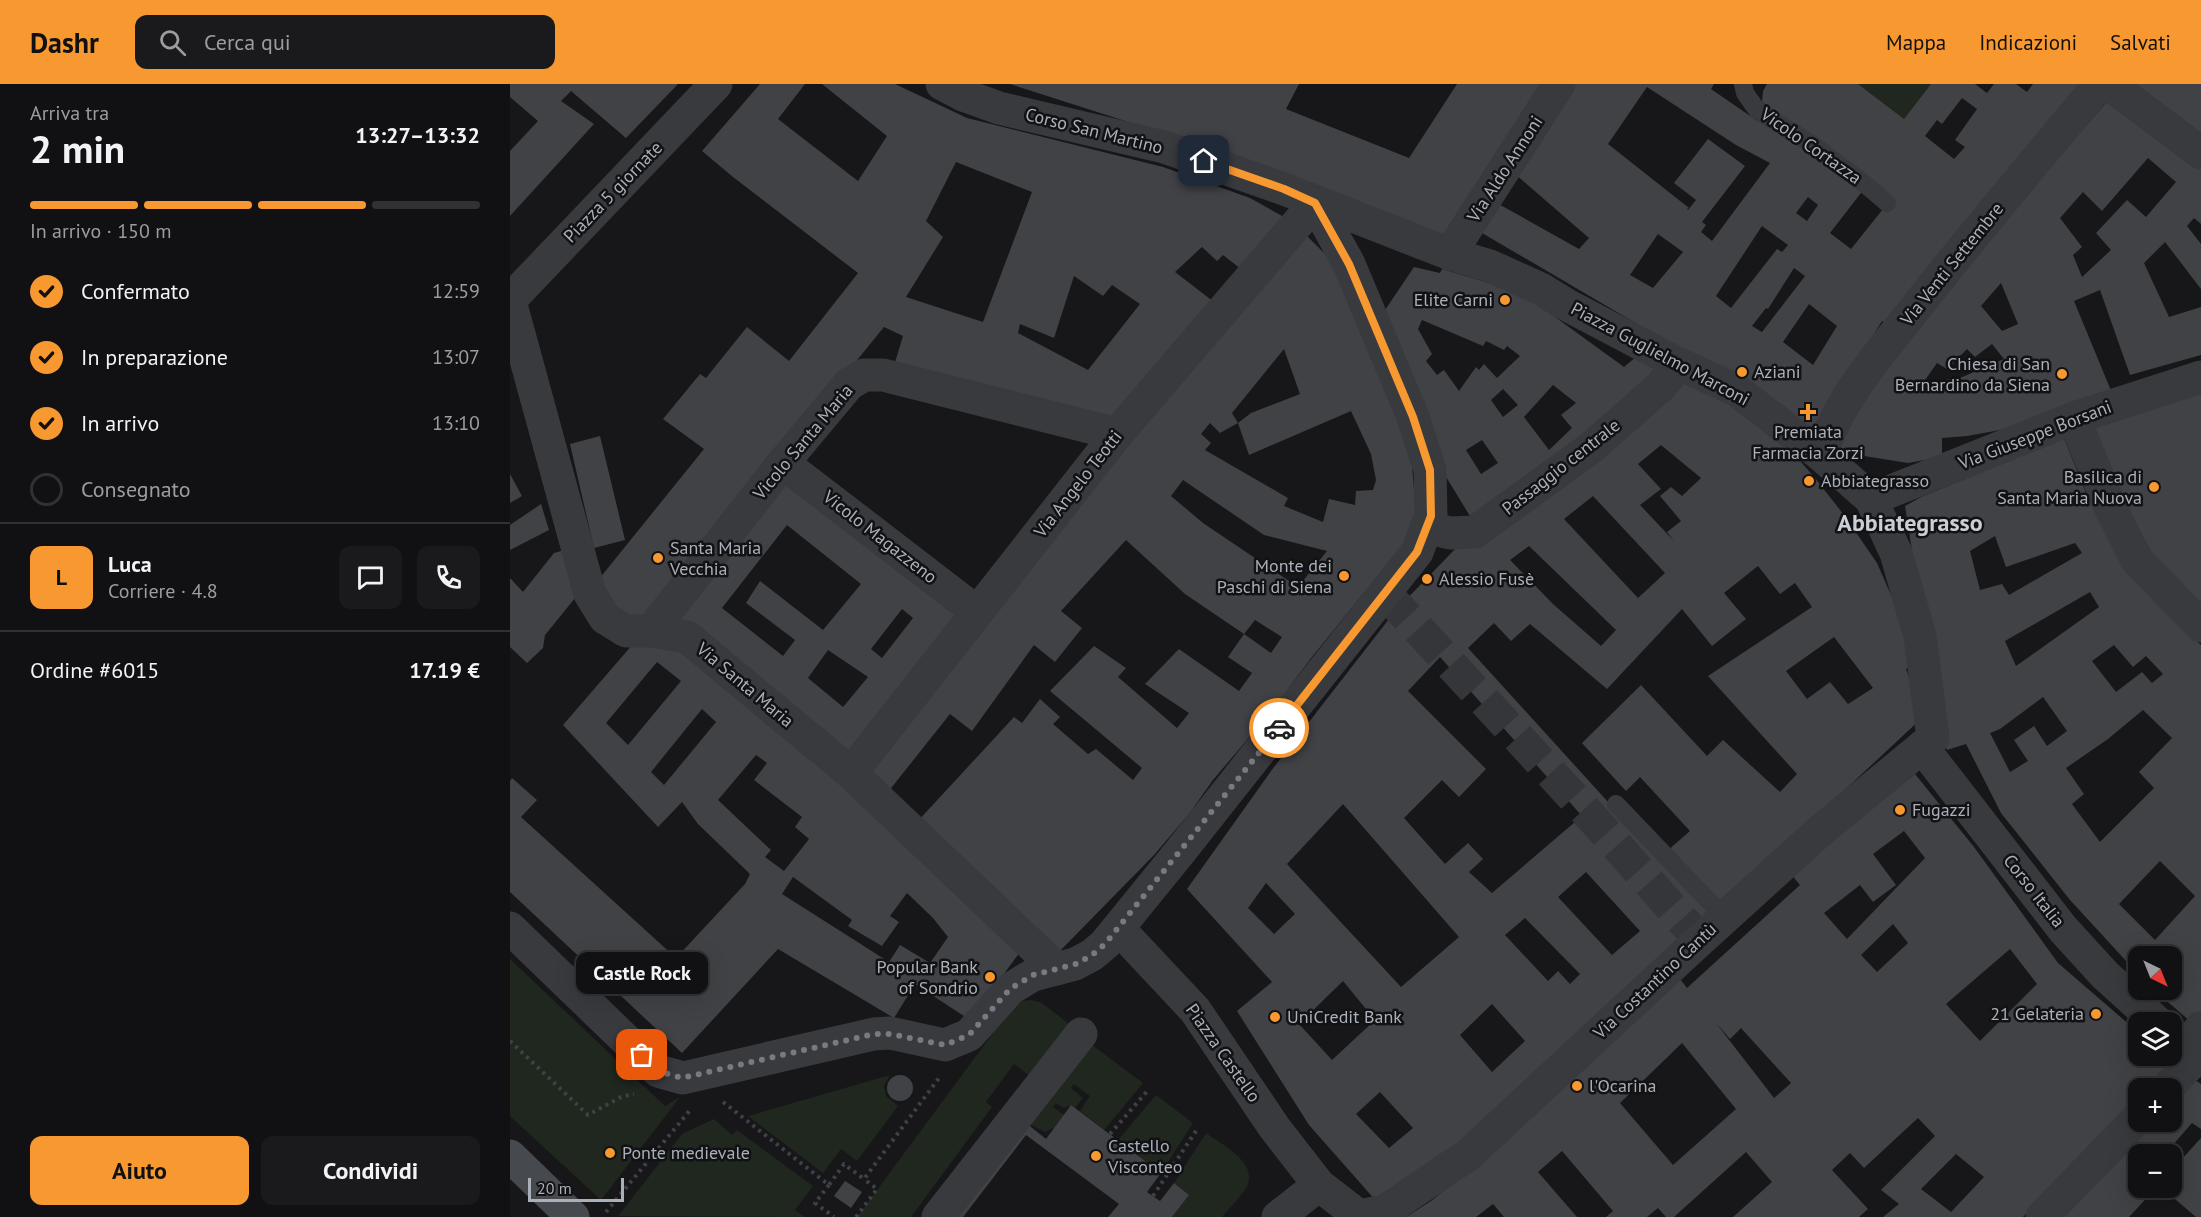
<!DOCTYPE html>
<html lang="it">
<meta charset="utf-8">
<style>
:root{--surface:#111113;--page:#1a1a1c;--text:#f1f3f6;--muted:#9c9da0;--line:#303133;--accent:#f89830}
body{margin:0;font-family:"PT Sans",sans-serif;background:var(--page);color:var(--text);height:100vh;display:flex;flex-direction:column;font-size:22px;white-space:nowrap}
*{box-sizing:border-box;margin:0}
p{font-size:20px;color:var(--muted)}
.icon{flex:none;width:33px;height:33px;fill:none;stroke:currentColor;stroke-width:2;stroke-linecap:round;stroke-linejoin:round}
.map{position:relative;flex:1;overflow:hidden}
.drawer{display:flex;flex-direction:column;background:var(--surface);width:510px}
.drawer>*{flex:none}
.needle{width:39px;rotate:137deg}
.buttons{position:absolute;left:1618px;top:862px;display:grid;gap:12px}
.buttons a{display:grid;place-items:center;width:54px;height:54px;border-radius:12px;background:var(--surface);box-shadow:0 6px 24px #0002,0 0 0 2px var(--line);font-size:30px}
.scale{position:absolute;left:18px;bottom:15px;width:96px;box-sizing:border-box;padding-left:6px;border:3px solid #a9b0b9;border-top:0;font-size:16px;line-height:21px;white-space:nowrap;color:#a9b0b9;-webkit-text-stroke:4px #121214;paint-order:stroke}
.pin{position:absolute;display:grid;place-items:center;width:51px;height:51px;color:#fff;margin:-26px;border-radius:12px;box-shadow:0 3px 9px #0006}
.courier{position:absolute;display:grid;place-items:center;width:60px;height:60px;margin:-30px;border:4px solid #f89830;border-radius:50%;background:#fff;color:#222;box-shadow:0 2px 8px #0007}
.bubble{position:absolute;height:42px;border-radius:12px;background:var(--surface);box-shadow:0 6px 24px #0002,0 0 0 2px var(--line);font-size:20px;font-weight:700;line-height:42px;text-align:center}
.summary em{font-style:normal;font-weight:700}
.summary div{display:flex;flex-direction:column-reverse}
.summary{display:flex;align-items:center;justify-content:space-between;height:102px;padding:0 30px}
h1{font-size:39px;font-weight:700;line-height:45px}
.bar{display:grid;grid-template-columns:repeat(4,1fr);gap:9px 6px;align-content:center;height:72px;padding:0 30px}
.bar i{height:8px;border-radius:4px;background:var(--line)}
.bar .current{background:var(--accent)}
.bar p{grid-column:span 4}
.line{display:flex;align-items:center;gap:15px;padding:0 30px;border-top:2px solid var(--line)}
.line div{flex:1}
.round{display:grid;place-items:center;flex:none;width:63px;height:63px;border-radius:12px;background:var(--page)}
ol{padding:0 30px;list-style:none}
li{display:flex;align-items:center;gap:18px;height:66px}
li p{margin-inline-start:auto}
li .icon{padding:6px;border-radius:50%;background:var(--accent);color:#111;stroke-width:4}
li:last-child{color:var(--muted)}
li i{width:33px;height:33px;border:3px solid var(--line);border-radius:50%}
.cta{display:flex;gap:12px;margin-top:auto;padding:12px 30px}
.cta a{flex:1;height:69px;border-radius:12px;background:var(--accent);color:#111;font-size:24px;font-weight:700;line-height:69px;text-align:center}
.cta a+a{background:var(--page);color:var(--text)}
header{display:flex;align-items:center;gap:36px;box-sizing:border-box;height:84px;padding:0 30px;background:var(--accent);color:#111}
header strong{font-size:28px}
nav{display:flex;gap:33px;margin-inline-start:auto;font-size:21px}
.search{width:420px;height:54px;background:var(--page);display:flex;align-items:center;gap:15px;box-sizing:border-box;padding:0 21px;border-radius:12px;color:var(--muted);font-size:22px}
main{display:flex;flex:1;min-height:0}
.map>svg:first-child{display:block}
.green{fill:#1f271f}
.building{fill:#414246;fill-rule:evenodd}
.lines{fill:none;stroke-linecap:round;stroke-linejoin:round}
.street-tunnel{stroke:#343639;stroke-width:33;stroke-dasharray:33 16;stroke-linecap:butt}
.path{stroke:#3e4145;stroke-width:4;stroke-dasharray:3 4.5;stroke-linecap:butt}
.lane{stroke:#383a3e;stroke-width:18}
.street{stroke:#383a3e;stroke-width:33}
.secondary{stroke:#46494e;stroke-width:33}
.done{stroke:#767a81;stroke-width:6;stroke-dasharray:0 10.8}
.route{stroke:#f89830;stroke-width:8}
.poi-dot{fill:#f89830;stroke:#121214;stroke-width:2}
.labels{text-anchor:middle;stroke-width:5;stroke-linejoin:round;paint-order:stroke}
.street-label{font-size:18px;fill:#a9b0b9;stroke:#121214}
.poi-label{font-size:18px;fill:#a9b0b9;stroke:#121214;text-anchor:start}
.district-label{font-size:24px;font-weight:bold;fill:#cacfd5;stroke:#121214}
</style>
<header>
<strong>Dashr</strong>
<div class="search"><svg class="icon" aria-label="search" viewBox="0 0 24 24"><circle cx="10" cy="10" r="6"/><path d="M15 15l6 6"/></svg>Cerca qui</div>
<nav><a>Mappa</a><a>Indicazioni</a><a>Salvati</a></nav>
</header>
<main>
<section class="drawer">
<div class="summary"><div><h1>2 min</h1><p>Arriva tra</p></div><em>13:27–13:32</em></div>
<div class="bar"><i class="current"></i><i class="current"></i><i class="current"></i><i></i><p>In arrivo · 150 m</p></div>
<ol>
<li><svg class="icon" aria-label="check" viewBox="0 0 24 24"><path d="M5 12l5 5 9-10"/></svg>Confermato<p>12:59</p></li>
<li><svg class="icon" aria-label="check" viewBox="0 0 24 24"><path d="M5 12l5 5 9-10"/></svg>In preparazione<p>13:07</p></li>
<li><svg class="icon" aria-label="check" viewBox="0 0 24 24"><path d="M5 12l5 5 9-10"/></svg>In arrivo<p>13:10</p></li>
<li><i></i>Consegnato</li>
</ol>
<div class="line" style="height:108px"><b class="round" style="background:var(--accent);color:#111">L</b><div><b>Luca</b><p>Corriere · 4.8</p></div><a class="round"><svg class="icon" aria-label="chat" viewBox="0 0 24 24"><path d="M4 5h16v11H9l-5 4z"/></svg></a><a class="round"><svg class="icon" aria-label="phone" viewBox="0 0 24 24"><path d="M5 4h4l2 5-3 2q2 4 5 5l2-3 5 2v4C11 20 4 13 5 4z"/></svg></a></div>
<div class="line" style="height:78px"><div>Ordine #6015</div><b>17.19 €</b></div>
<div class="cta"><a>Aiuto</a><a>Condividi</a></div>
</section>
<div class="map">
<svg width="1691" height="1133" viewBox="0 0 1691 1133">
<rect width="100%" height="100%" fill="#171719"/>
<g class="green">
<polygon points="1348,0 1421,0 1394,35"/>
<polygon points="0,875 155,1022 170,1013 91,1116 0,1032"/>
<polygon points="521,916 532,919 563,943 524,995 504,980 476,1018 482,1023 401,1133 347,1133 503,922 512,917"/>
<polygon points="578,958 633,999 594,1046 570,1027 580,1012 564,1000 561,1004 573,1014 565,1024 561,1021 554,1024 546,1019 543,1023 554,1031 544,1044 535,1048 521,1041 520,1043 516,1039"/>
<polygon points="380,991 374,1002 376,1012 388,1022 347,1077 331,1065 313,1089 238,1032"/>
<polygon points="646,1011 683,1039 651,1089 608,1056"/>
<polygon points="204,1035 222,1051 227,1046 303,1102 285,1126 295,1133 108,1132 172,1050"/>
<path d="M696,1049C711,1060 746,1077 738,1100C735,1109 718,1125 712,1133H662L679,1111L664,1099Z"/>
</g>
<g class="building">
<polygon points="0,0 168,0 116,54 61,7 51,17 84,40 0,132 0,67 28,37 0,13"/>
<path d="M250,0H295L268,35L348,97L377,52L312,0H385L457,34L653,83L740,114L781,137L736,189L713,171L707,177L692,163L665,188L704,218L605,338L383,285L393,252L374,243L135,537L120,536L91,512L89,495L194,365L153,335L190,290L196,294L237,243L279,277L348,189L223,93L192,67ZM446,78L522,108L473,238L396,213L433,153L416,137ZM564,192L593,212L602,201L630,220L578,286L508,249L510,240L544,254Z"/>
<polygon points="500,0 789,0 776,25 899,74 947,0 1031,0 932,158 662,52"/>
<path d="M1061,0H1204L1201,5L1246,36L1301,65L1354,105L1320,149L1341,165L1381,115L1371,103L1252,18L1253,7L1257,0H1348L1394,35L1421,0H1465L1477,9L1484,0H1506L1517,8L1523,0H1572L1374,238L1372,237L1303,349L1146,251L972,149L985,118L1069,165L1079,154L1005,90ZM1137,3L1226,61L1260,79L1202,157L1191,148L1196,141L1192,138L1235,82L1198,55L1164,99L1186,116L1178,126L1177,125L1179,124L1098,60ZM1452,14L1467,25L1445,56L1455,63L1444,75L1415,52L1427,36L1432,40ZM1298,113L1308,121L1297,137L1286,129ZM1252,142L1278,161L1272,168L1267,165L1221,224L1206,212ZM1148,150L1173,168L1143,204L1120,191ZM1284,184L1295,192L1252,248L1242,242L1256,224L1258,225ZM1299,220L1327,242L1303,281L1273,258Z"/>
<polygon points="1625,0 1691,0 1691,54"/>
<path d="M1602,12L1691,83V140L1684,134L1677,142L1691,160V205L1655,158L1634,179L1659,233L1691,223V271L1620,291L1590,206L1564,217L1602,309L1530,339L1457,352L1432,354V373L1398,379L1329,368L1345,324L1475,156ZM1638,74L1666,98L1636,133L1617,116L1586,149L1601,166L1572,193L1563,171L1572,163L1550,134L1573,108L1592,127ZM1491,199L1508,240L1492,247L1471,222ZM1482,260L1494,275L1450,294L1413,299L1427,279L1437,285L1457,265L1465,273Z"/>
<path d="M792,147L829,184L901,369L906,430L899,453L802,573L759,630L703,696L679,730L644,771L547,870L407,738L504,633L512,639L530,615L550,633L543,640L578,670L586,665L623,696L632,684L540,607L584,562L616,584L608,593L667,644L679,629L635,600L669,565L729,607L742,589L718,573L734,550L761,569L772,553L745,536L734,550L675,510L616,456L551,527L572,544L545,578L524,561L462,647L440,630L378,708L354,688L415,609ZM774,265L790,310L741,329L728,339L739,371L841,327L861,370L866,396L863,406L846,407L845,421L819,415L813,438L774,422L778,414L695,366L701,359L691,350L700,339L710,349L728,339L722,329ZM673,396L754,451L817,467L788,503L693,439L661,412Z"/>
<path d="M904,183L930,189L932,185L976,198L1023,217L1114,283L1127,272L1153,291L966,442L916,360L867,238ZM912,236L973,262L976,257L994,266L997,262L1010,272L987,294L974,280L969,286L966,283L949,307L934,286L927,291L916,277L922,270L908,245ZM1043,301L1066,319L1051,331L1062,344L1039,366L1014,333ZM993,305L1008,321L993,333L981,316ZM972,356L988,379L971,390L956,366Z"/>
<path d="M1173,292L1228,323L1270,354L1305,394L1334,431L1367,479L1410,577L1396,585L1414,632L962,1054L867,1118L799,1041L727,927L762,898L677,805L764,683L886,526L948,462ZM1151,361L1191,394L1172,412L1161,403L1150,412L1171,437L1157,448L1163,456L1130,421L1151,405L1128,380ZM1083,412L1155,489L1128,514L1054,435ZM1019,462L1106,546L1091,562L1043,520L1000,476ZM1248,482L1270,510L1285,499L1302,523L1198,592L1287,690L1270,708L1213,656L1197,672L1131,601L1072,659L1116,707L1130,693L1180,747L1149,774L958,564L984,539L1001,557L1020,540L1097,605L1172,525L1202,562L1236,535L1214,509ZM1324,553L1363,604L1338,620L1320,598L1297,615L1276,587ZM930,573L1072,732L982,809L959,788L973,775L958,759L935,780L894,734L932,696L949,713L976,685L898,607ZM833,720L949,853L891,903L777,780ZM1076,788L1130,847L1102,871L1048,813ZM756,799L785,830L764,850L738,824ZM1015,834L1070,890L1060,900L1048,887L1038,897L995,851ZM833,897L865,936L822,976L789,940ZM982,920L1015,957L982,988L950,951ZM870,1008L903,1044L879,1064L846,1030Z"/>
<polygon points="1691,309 1691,528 1638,478 1580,343"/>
<polygon points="90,352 115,456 84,464 60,360"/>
<path d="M1554,354L1578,414L1648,521L1691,561V927L1681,938L1644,906H1662V873H1629V891L1560,816L1491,729L1456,660L1437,666L1431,650L1395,422L1411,413ZM1485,452L1496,483L1565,459L1572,469L1499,511L1492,500L1470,506L1460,467ZM1580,508L1589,523L1506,582L1495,557ZM1604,561L1623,583L1636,572L1653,590L1642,599L1632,588L1606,608L1582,577ZM1533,613L1557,647L1537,662L1524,642L1504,656L1518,677L1500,688L1480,649L1490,645ZM1633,626L1662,654L1629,688L1644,704L1590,758L1562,720L1574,710L1556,684L1598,655ZM1650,777L1685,812L1645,856L1609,820Z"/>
<path d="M274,388L453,528L341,677L165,531ZM277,441L351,500L313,546L250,497L236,519L285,556L273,572L212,524ZM392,525L403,534L372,574L361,565ZM318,566L358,593L333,623L298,594Z"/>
<polygon points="0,390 12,412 0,419"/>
<polygon points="31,420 39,446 0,466 0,441"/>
<polygon points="58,465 70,508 35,551 33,564 17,579 0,563 0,494 13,508 44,469"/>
<path d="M152,556L195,578L513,864L460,936L405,900L384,934L268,865L172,969L0,808V697L2,694L27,716L11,733L166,874L235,800L240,790L188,740L172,718L148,743L53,641L123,560ZM147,578L171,597L118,661L96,639ZM192,625L206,638L154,701L141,688ZM246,671L257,679L244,696L292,733L285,743L299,755L274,787L255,773L261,766L208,716ZM283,793L342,836L338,842L372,862L389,838L380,832L397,809L423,834L438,853L420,879L390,861L379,878L272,810Z"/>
<path d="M1405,690L1464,763L1548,879L1629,949V972H1655L1664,980L1640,1005H1629V1016L1513,1133H1373L1389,1120L1371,1106L1425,1052L1408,1034L1354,1084L1340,1069L1322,1086L1358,1125L1349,1133H1223L1262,1098L1236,1068L1164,1133H1156L1148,1124L1137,1133H1096L1103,1127L1052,1067L1028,1088L1067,1133H994L983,1120L966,1133H896L921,1117L980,1070L1167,891L1177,904L1290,801L1280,789ZM1394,747L1415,774L1337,855L1314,829L1350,801L1363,818L1386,801L1363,770ZM1383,840L1398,859L1367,888L1351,871ZM1500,865L1527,900L1470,957L1436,920ZM1206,939L1220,955L1231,944L1281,999L1264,1014ZM1172,959L1226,1025L1163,1081L1110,1019ZM1446,1070L1474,1093L1441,1128L1411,1105Z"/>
<circle cx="390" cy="1004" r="13"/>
<polygon points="1681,993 1691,1000 1691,1045 1682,1039 1654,1071 1629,1071 1629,1104 1646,1104 1619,1133 1548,1133 1639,1038 1662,1038 1662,1014"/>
<polygon points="561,1021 651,1089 637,1108 650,1117 664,1099 679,1111 662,1133 598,1133 609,1120 516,1051 453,1133 445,1133 516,1039 536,1055"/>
<polygon points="1691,1054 1691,1133 1686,1133 1652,1104 1662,1104 1662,1086"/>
<polygon points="335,1097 352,1108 341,1124 324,1112"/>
</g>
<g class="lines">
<polyline class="street-tunnel" points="875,509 1086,738 1190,856"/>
<g class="path">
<polyline points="0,957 78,1031 111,1013 124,1010"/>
<polyline points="213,1018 319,1101 334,1080 354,1095 429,994"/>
<polyline points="600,1050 639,1005"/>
<polyline points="319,1101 305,1119 324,1133"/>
<polyline points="643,1112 688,1044"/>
<polyline points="96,1128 181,1025"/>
<polyline points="346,1133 367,1105 354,1095"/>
</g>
<g class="lane">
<polyline points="1233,0 1235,9 1247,26 1303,61 1356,101 1377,119"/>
<polyline points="1106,720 1214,833"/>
</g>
<g class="street">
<polyline points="432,0 453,11 489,24 654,63 774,105 940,170 980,182 1031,205 1057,221 1169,280 1226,306 1311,371 1361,415 1386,469 1410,552 1423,654 1309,748 1190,856 958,1071 875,1127 849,1132 809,1101 764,1043 685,926 608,844"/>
<polyline points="1599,0 1691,69"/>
<polyline points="940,170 1049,0"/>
<polyline points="0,216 206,0"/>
<polyline points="0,217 80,510 95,534 116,547 141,547 177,553 341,689 547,885"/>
<polyline points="1564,334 1600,423 1627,476 1691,542"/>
<path d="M1311,371C1328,316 1369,270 1404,226C1464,149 1527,75 1590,0"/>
<polyline points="273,379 467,528"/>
<polyline points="1361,415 1564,334 1691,293"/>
<polyline points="916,443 940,449 965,448 1082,363 1151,302 1169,280"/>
<polyline points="141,547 273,379 339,300 354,291 373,291 607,350"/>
<polyline points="1412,663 1553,845 1595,891 1648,939"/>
<polyline points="341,689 607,350 805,119"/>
<polyline points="0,844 148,987 173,994 364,950 380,949 435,961 459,951 500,905 523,891 565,880 582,871 595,860 669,769 907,468 921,432 920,386 903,333 839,180 805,119"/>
<polyline points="1675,963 1691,944"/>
<polyline points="1656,1005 1686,974"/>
<polyline points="428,1133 571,950"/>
<polyline points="768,1133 809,1101"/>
<polyline points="1532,1133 1629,1033"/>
</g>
<polyline class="secondary" points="0,1072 63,1133"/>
</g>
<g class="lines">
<polyline class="done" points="132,971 148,987 172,994 364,950 380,950 435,961 459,951 500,905 523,891 566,880 582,871 595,860 769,644"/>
<polyline class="route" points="694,77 774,105 805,119 839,180 903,333 920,386 921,432 907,468 769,644"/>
</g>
<g class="poi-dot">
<circle cx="995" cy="216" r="6"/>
<circle cx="1232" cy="288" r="6"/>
<circle cx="1552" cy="290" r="6"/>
<path d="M1295 319h6v6h6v6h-6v6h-6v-6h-6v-6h6z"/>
<circle cx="1299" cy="397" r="6"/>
<circle cx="1644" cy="403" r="6"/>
<circle cx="148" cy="474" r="6"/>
<circle cx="834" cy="492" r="6"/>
<circle cx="917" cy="495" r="6"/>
<circle cx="1390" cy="726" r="6"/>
<circle cx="480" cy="893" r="6"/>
<circle cx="1586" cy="930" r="6"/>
<circle cx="765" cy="933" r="6"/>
<circle cx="1067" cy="1002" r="6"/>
<circle cx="100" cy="1069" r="6"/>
<circle cx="586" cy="1072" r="6"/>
</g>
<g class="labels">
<g class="street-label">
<text transform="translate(584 47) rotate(14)" y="6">Corso San Martino</text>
<text transform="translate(1301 62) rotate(35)" y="6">Vicolo Cortazza</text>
<text transform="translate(995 85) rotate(-57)" y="6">Via Aldo Annoni</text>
<text transform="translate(103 108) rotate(-46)" y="6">Piazza 5 giornate</text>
<text transform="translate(1442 180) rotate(-51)" y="6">Via Venti Settembre</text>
<text transform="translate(1150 270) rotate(28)" y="6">Piazza Guglielmo Marconi</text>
<text transform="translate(1525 351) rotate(-21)" y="6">Via Giuseppe Borsani</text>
<text transform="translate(293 358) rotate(-50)" y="6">Vicolo Santa Maria</text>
<text transform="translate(1051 383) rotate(-38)" y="6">Passaggio centrale</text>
<text transform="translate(568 400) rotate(-52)" y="6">Via Angelo Teotti</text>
<text transform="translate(370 453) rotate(38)" y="6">Vicolo Magazzeno</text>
<text transform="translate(235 601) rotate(40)" y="6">Via Santa Maria</text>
<text transform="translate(1524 807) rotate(52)" y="6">Corso Italia</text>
<text transform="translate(1145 897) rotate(-43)" y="6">Via Costantino Cantù</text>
<text transform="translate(713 969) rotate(55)" y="6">Piazza Castello</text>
</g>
<g class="poi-label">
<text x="983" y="222" text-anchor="end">Elite Carni</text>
<text x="1540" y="286" text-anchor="end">Chiesa di San<tspan x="1540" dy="21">Bernardino da Siena</tspan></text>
<text x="1244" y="294">Aziani</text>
<text x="1298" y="354" text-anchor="middle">Premiata<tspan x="1298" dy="21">Farmacia Zorzi</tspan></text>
<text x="1632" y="399" text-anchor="end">Basilica di<tspan x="1632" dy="21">Santa Maria Nuova</tspan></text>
<text x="1311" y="403">Abbiategrasso</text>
<text x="160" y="470">Santa Maria<tspan x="160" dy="21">Vecchia</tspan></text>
<text x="822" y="488" text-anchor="end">Monte dei<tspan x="822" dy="21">Paschi di Siena</tspan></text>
<text x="929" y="501">Alessio Fusè</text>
<text x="1402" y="732">Fugazzi</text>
<text x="468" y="889" text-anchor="end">Popular Bank<tspan x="468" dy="21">of Sondrio</tspan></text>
<text x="1574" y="936" text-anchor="end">21 Gelateria</text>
<text x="777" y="939">UniCredit Bank</text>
<text x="1079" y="1008">l'Ocarina</text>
<text x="598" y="1068">Castello<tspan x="598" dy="21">Visconteo</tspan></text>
<text x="112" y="1075">Ponte medievale</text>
</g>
<g class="district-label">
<text x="1400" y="447">Abbiategrasso</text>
</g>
</g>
</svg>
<div class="buttons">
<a><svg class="needle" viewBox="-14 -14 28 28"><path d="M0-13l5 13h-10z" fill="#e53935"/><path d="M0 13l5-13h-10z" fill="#9c9da0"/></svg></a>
<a><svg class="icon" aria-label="layers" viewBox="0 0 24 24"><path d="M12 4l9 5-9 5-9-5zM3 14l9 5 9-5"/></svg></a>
<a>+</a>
<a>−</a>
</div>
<div class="scale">20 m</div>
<div class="pin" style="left:132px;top:971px;background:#ea580c"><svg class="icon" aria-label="bag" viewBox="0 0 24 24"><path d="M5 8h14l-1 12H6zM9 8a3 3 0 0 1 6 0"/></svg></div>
<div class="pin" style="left:694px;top:77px;background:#1f2937"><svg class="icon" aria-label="home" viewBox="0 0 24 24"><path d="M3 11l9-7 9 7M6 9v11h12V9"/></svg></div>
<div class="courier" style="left:769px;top:644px"><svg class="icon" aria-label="car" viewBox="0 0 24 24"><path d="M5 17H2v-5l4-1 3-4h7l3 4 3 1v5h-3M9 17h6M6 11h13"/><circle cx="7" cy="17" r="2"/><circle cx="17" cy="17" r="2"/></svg></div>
<div class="bubble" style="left:66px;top:868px;width:132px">Castle Rock</div>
</div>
</main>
